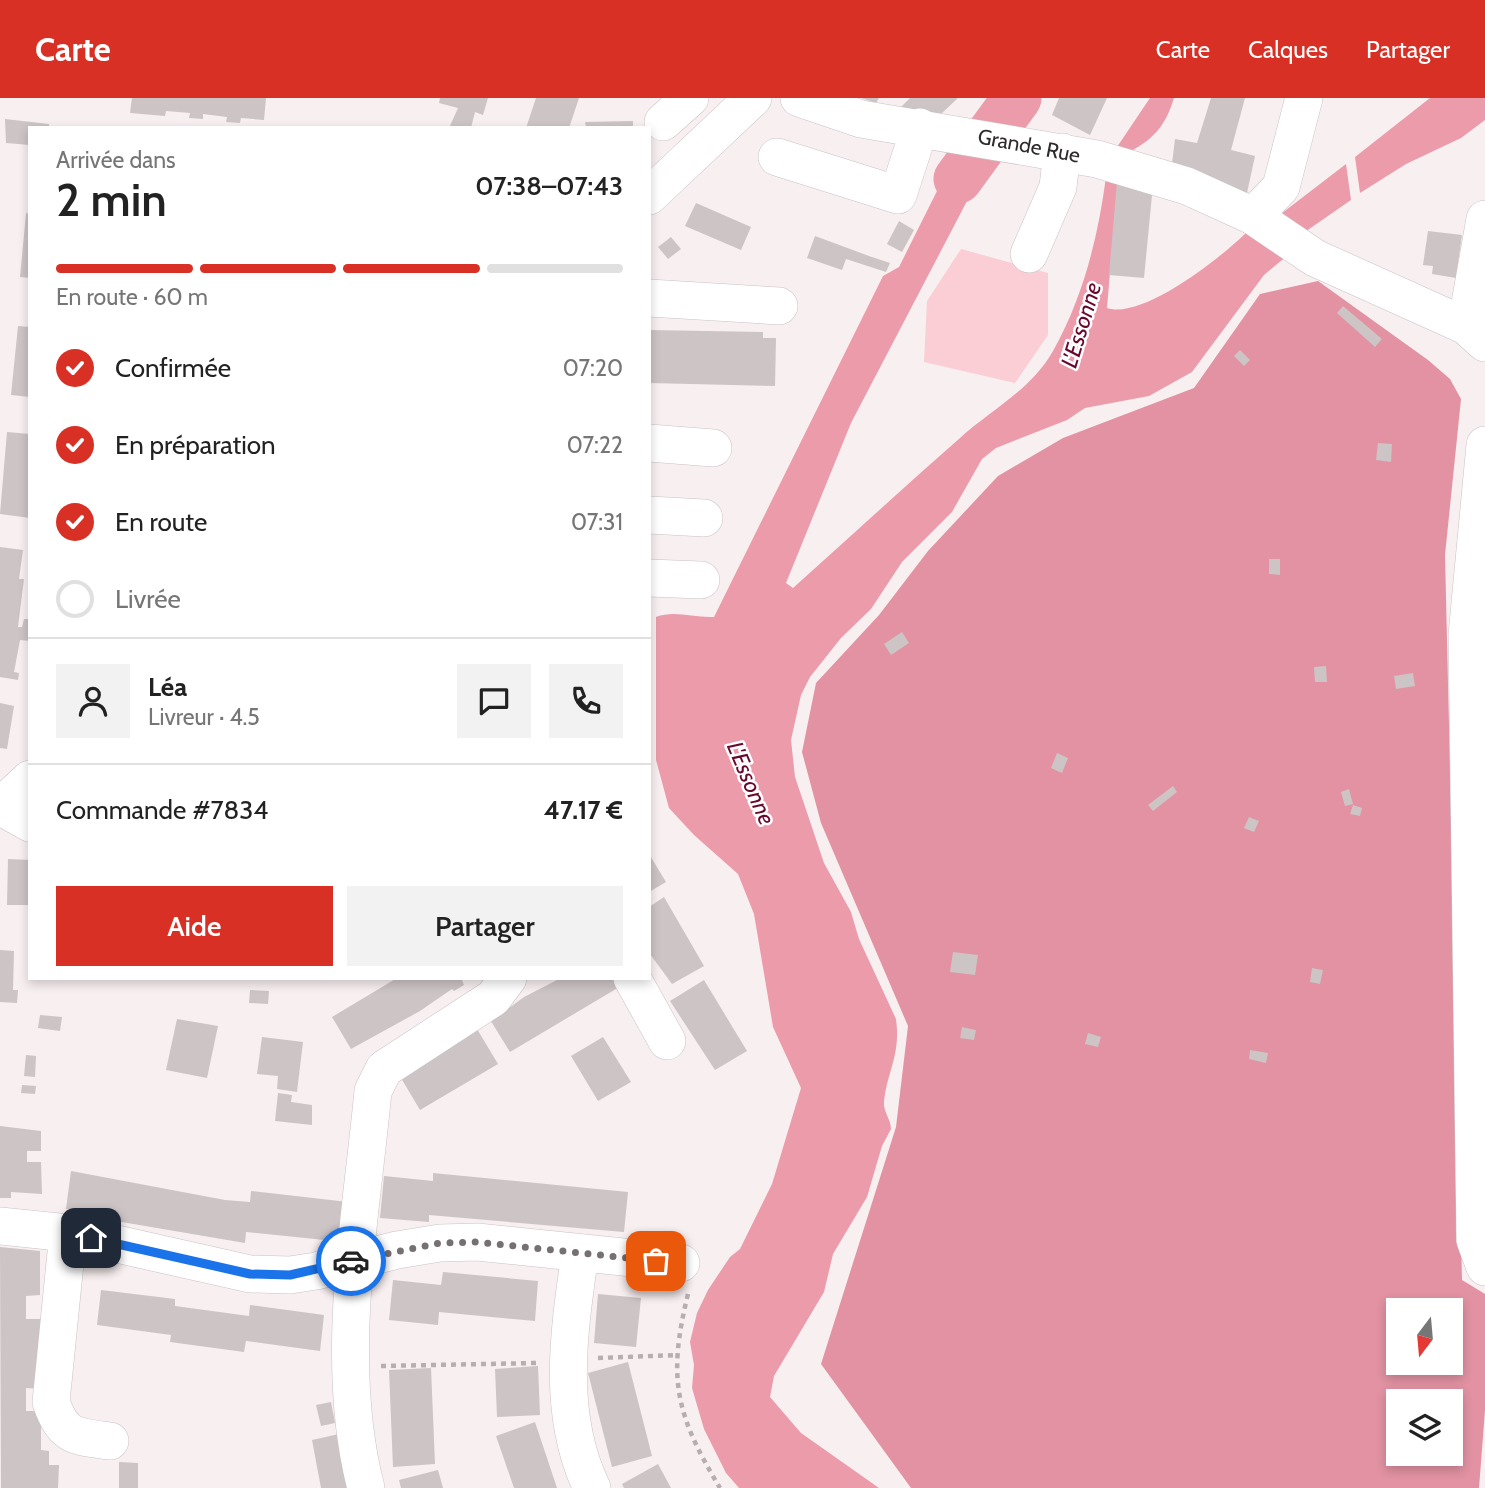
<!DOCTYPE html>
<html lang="fr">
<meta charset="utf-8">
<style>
:root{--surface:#fff;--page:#f2f2f2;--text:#222;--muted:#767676;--line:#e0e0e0;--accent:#d93025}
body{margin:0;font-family:Cabin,sans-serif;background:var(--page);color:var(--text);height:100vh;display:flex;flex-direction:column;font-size:26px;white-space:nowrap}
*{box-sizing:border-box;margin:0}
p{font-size:23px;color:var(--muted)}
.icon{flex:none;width:38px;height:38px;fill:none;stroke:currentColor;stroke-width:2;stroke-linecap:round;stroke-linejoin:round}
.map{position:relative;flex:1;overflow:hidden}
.panel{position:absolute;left:28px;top:28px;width:623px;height:854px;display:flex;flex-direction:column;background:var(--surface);border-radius:0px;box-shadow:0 4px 10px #0003}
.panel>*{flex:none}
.needle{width:46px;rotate:196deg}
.tools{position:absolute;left:1386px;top:1200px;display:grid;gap:14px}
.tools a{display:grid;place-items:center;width:77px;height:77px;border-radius:0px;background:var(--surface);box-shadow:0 4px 10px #0003;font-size:35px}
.pin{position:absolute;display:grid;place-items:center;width:60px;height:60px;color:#fff;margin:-30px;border-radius:14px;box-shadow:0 4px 10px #0006}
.courier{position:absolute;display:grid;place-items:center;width:70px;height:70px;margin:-35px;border:5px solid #1a73e8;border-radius:50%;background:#fff;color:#222;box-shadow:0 2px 9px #0007}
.head em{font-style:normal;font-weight:600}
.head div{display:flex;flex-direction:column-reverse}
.head{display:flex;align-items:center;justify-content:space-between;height:119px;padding:0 28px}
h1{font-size:46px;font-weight:600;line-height:52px}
.bar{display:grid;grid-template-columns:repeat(4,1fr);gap:10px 7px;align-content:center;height:84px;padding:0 28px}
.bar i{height:9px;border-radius:5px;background:var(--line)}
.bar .current{background:var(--accent)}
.bar p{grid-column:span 4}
.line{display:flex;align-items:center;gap:18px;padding:0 28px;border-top:2px solid var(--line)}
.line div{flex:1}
.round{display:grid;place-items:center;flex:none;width:74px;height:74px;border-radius:0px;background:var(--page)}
ol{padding:0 28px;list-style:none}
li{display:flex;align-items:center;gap:21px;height:77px}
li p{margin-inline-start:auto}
li .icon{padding:7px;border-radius:50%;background:var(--accent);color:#fff;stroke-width:4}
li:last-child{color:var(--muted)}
li i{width:38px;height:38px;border:4px solid var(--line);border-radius:50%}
.button{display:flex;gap:14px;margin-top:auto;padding:14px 28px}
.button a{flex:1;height:80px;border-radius:0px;background:var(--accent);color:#fff;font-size:28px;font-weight:600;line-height:80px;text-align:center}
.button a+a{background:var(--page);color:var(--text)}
header{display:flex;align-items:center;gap:42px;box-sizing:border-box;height:98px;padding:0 35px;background:var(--accent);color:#fff}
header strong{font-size:33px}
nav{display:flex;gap:38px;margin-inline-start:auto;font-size:24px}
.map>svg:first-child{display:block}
.green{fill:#fbcdd5}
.forest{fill:#e292a2;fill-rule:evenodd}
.water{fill:#ec9bab}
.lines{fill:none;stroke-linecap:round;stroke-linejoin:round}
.river{stroke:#ec9bab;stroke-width:49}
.building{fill:#cdc4c5}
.minor-casing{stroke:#cbc2c3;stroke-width:38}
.path{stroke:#b6aeaf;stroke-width:4.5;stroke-dasharray:5 5;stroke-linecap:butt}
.minor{stroke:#fff;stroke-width:37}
.done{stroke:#757071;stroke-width:7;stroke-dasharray:0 12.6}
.route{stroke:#1a73e8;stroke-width:9}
.labels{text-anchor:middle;stroke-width:5;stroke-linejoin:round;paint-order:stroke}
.street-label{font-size:21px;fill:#2f2b2c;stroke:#fff}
.water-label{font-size:23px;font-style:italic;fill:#69082d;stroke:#fff}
</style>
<header>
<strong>Carte</strong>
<nav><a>Carte</a><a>Calques</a><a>Partager</a></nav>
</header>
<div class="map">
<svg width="1485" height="1390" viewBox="0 0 1485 1390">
<rect width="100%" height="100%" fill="#f8eff0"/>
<polygon class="green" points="961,151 1048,175 1048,237 1015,285 924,264 927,203"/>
<path class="forest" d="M1318,183L1428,262L1450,281L1461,301L1445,457L1462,1182L1485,1196V1312L1479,1390H911L821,1266L896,1029L908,928L821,725L802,654L816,585L879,517L928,453L998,378L1063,340L1194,290L1260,196ZM1398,1213H1451V1265H1398ZM1398,1304H1451V1356H1398Z"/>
<g class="water">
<path d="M1150,0H1174C1166,26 1155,40 1131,53L1117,49Z"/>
<polygon points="1430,0 1485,0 1485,22 1461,40 1406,66 1360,95 1355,59"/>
<path d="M959,49L990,59L851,325L786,485L793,490C849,440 904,389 960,340C992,311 1031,292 1053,253C1083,200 1098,139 1106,79L1118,80L1107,210C1143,222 1223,158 1248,133L1288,157L1264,177L1192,274L1149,298L1085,310L1067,322L996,350L982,361L952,414L902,464L871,511L841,540L810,579L801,597L791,642L795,679L824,765L851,814L859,841L896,921C901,957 887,973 884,1004C883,1013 891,1022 891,1031L882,1048L867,1099L833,1156L824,1194L774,1278L770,1299L801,1335L879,1390H739L726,1375L704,1331L692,1290L694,1267L690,1244L697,1215L708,1192L730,1159L740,1151L772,1086L801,990L773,929L754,816L738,776L694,737L669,710L656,662V519C675,512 693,520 714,519L883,178L899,169Z"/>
<polygon points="1346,66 1351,102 1302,136 1277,119"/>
</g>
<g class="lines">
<polyline class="river" points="958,81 1017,0"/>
</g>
<g class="building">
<polygon points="132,0 266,0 264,22 241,20 240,25 226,24 227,19 203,16 203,21 189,20 190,15 166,13 165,18 130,15"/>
<polygon points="440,0 488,0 483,17 475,14 471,30 449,30 458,10 439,5"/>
<polygon points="536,0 579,0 569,30 526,30"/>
<polygon points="861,0 879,0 876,5"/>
<polygon points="910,0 958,0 941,16 899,11"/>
<polygon points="1059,0 1107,0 1090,37 1052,17"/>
<polygon points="1211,0 1245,0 1231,52 1255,58 1247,95 1171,74 1175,41 1197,45"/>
<polygon points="5,21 49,26 49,30 30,30 30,47 6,45"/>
<polygon points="633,23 633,30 586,30 585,24"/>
<polygon points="1117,84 1153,87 1144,180 1109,177"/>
<polygon points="696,105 751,129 741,152 685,128"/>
<polygon points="26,115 30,116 30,180 20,179"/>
<polygon points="899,123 914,132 902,154 887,146"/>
<polygon points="1428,133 1462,137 1456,180 1432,176 1433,168 1423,167"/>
<polygon points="815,138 869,158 890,165 886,174 846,161 842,172 807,160"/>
<polygon points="671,139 681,151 668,161 658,149"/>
<polygon points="1343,208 1382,241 1375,249 1337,215"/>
<polygon points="18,228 30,229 30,299 11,297"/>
<polygon points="649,232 763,234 763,240 776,240 775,288 649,285"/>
<polygon points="1240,252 1250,262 1244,268 1234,258"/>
<polygon points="7,334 30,336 30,420 0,416"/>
<polygon points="1378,345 1392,346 1391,364 1376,362"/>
<polygon points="0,449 23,452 19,481 24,481 18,529 22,529 24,521 30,521 30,543 20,542 14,574 19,575 18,582 0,579"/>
<polygon points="1269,461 1280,461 1280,477 1269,476"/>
<polygon points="902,534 909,545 891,557 884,546"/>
<polygon points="1326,568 1327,584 1315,584 1314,569"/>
<polygon points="1413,575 1415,588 1396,591 1394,578"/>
<polygon points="0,605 14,608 7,651 0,650"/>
<polygon points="1057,655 1068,660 1062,675 1051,670"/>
<polygon points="1173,688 1177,694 1153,713 1148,707"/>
<polygon points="1349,691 1353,706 1345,708 1341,694"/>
<polygon points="1353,707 1362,710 1360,718 1350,716"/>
<polygon points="1249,719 1259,723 1254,734 1244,730"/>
<polygon points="649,756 666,784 649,794"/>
<polygon points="8,761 30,762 30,807 7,807"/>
<polygon points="664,799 704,868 672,886 650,856 649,849 649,809"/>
<polygon points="0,852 14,853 13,892 18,892 17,905 0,904"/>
<polygon points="953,854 978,857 975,877 950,874"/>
<polygon points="1312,870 1323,872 1320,886 1310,884"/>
<polygon points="397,880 461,880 464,887 454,893 452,891 420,913 351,951 332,919"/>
<polygon points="561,880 617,880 621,888 510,954 489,920 501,916 524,899"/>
<polygon points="704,882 747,953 715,972 670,903"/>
<polygon points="250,892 269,893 268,906 249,905"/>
<polygon points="40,917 62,919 60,933 38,930"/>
<polygon points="177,921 218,928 207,980 166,972"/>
<polygon points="962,929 976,932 974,942 960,940"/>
<polygon points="477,931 498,966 420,1012 401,980"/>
<polygon points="1088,935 1101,939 1098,949 1085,946"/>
<polygon points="262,939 303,944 297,994 277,991 278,978 257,976"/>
<polygon points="603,939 631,984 598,1003 571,958"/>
<polygon points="1250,952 1268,955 1266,965 1249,961"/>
<polygon points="26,957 36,958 35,979 24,978"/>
<polygon points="22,987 36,988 35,996 21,995"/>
<polygon points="278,995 292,997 291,1004 312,1007 312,1027 275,1023"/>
<polygon points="0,1028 41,1033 41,1053 27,1053 27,1064 41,1064 42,1096 11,1094 11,1100 0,1100"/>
<polygon points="71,1073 225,1102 250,1104 251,1093 348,1104 344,1144 246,1134 245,1145 104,1121 104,1116 66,1111"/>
<polygon points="433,1075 628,1094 624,1134 429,1117 429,1124 380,1120 384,1078 433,1083"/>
<polygon points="0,1149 40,1153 40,1197 26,1198 26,1221 41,1221 41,1291 26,1290 26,1313 41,1313 41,1352 49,1353 49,1367 59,1367 58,1390 1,1390"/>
<polygon points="443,1174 538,1183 535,1223 439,1214 438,1227 389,1222 393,1182 441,1187"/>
<polygon points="101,1192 175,1201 175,1208 249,1218 250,1207 324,1217 320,1253 246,1243 244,1254 170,1244 171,1237 97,1227"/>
<polygon points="598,1196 641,1200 636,1249 594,1245"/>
<polygon points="628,1264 652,1358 612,1369 588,1275"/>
<polygon points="538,1268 540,1317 497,1319 495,1271"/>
<polygon points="431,1270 435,1366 393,1369 389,1272"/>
<polygon points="331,1304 335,1325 321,1328 316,1307"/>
<polygon points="535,1324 557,1390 514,1390 496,1338"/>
<polygon points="339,1336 350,1390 321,1390 312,1342"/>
<polygon points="119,1364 138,1365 138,1390 119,1390"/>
<polygon points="658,1366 671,1390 624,1390 622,1386"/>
<polygon points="438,1372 443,1390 401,1390 399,1382"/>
</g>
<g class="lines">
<g class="minor-casing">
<g id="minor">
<polyline points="799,0 861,21 1097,61 1187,88 1253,118 1315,160 1466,228 1485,245"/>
<polyline points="663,24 690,0"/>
<polyline points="777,59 898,97 920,29"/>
<polyline points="649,98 753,0"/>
<polyline points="1253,118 1281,89 1304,0"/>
<polyline points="1029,156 1058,89 1062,54"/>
<polyline points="649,200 779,208"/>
<polyline points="1466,228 1485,121"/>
<polyline points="649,345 713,350"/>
<polyline points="1485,347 1467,537 1475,1142 1485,1169"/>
<polyline points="649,417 704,420"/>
<polyline points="649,480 701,482"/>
<polyline points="0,709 30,681"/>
<polyline points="1,709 30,725"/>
<polyline points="632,880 667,943"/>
<polyline points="0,1128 68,1135 250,1176 290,1177 316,1173 397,1152 440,1145 477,1144 681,1165"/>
<path d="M68,1135L51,1304C64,1340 74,1338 110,1343"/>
<path d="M580,1156C569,1233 556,1316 592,1390"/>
<path d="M366,1390C333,1264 361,1121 373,993L384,971L493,900L508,880"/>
</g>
</g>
<g class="path">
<path d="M688,1196C667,1281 676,1317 720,1390"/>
<polyline points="598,1260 678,1257"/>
<polyline points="381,1268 537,1265"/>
</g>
<use href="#minor" class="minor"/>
</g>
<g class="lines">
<polyline class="done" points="351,1163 440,1145 477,1144 656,1163"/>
<polyline class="route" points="91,1140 250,1176 290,1177 351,1163"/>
</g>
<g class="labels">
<g class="street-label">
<text transform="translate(1029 48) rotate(11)" y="7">Grande Rue</text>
</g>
<g class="water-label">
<text transform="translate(1081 227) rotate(-73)" y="8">L'Essonne</text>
<text transform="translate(751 685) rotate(67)" y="8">L'Essonne</text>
</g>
</g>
</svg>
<div class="tools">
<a><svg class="needle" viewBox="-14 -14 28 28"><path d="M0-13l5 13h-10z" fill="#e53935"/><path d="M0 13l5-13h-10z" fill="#767676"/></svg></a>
<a><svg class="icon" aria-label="layers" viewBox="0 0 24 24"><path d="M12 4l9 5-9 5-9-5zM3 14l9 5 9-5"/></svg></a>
</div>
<div class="pin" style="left:656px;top:1163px;background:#ea580c"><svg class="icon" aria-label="bag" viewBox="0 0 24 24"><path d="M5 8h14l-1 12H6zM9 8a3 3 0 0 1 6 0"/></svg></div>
<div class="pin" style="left:91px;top:1140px;background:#1f2937"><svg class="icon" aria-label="home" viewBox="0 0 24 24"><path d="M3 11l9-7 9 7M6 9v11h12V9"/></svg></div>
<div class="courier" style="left:351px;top:1163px"><svg class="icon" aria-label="car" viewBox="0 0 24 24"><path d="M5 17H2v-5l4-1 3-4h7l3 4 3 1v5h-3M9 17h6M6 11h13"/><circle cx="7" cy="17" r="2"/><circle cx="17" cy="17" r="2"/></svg></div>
<section class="panel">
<div class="head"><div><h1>2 min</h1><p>Arrivée dans</p></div><em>07:38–07:43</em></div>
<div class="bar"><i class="current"></i><i class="current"></i><i class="current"></i><i></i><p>En route · 60 m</p></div>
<ol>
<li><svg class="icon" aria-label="check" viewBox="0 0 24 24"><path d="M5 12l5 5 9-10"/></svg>Confirmée<p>07:20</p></li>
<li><svg class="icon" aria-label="check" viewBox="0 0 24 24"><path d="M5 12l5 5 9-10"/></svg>En préparation<p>07:22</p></li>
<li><svg class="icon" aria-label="check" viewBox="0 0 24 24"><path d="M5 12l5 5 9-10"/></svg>En route<p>07:31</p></li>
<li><i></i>Livrée</li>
</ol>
<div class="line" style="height:126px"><a class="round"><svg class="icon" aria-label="person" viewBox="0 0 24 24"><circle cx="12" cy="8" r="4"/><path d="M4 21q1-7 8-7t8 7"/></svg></a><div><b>Léa</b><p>Livreur · 4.5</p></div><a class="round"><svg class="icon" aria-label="chat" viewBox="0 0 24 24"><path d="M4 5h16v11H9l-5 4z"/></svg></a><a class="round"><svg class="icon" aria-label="phone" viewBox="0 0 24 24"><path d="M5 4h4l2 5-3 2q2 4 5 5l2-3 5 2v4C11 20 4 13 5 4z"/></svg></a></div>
<div class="line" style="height:91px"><div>Commande #7834</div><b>47.17 €</b></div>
<div class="button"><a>Aide</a><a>Partager</a></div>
</section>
</div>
